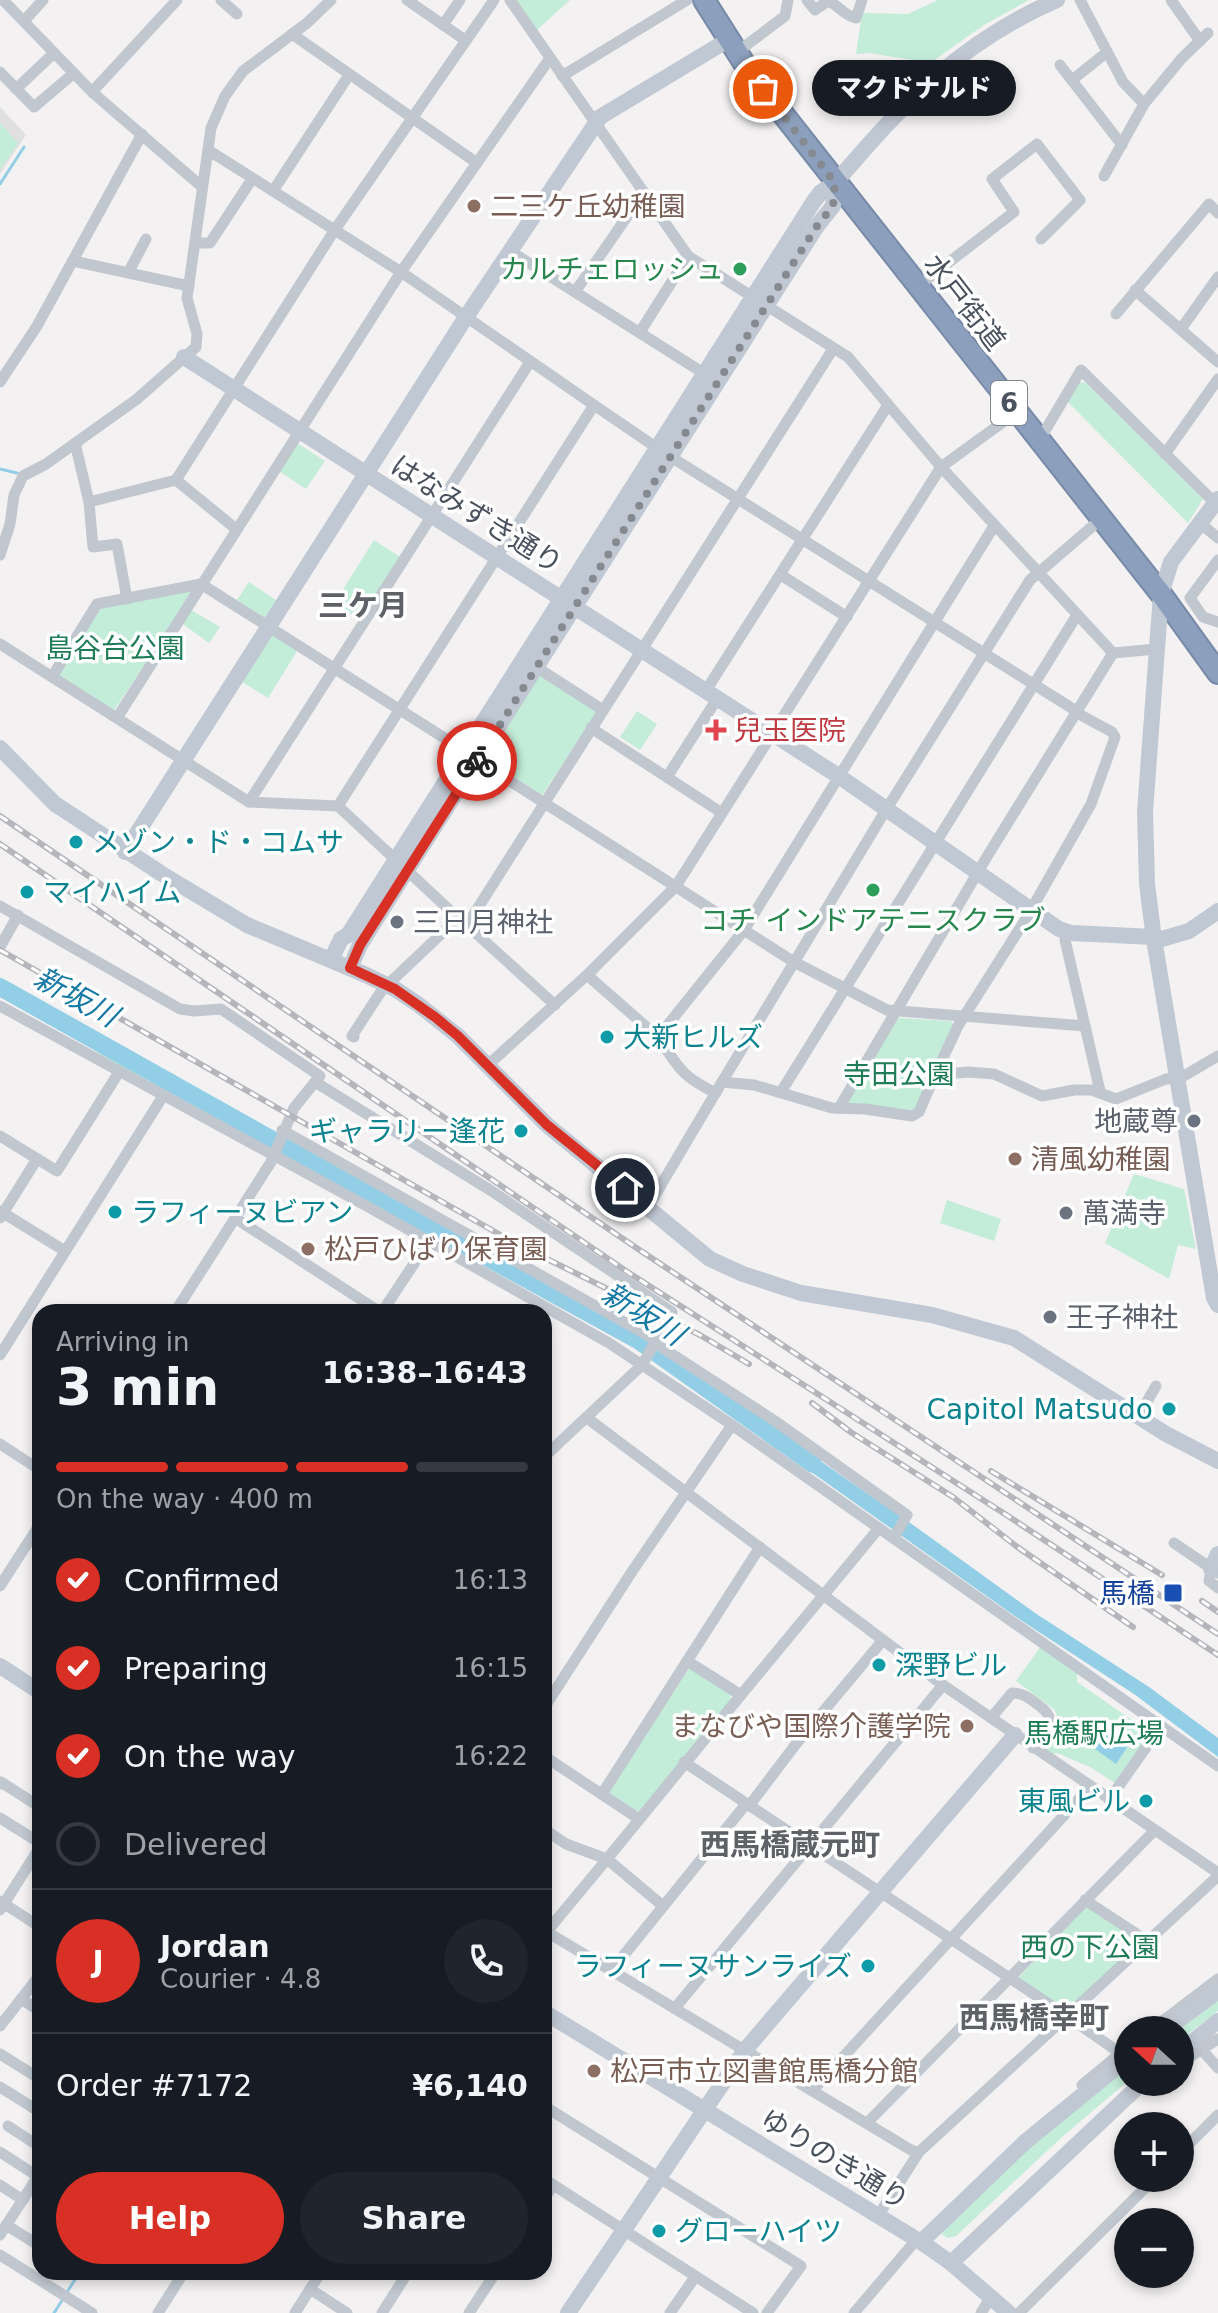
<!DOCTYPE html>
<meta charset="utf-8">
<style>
:root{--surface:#171b24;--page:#20242c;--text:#f1f3f6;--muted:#9ea1a6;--line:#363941;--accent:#d93025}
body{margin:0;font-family:"DejaVu Sans","Noto Sans JP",sans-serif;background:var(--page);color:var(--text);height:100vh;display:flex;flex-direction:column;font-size:30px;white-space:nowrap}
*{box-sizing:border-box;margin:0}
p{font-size:26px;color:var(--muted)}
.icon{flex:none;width:44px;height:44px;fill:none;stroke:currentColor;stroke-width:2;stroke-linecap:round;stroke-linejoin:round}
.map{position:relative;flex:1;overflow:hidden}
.sheet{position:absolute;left:32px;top:1304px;width:520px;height:976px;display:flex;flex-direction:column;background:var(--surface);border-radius:24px;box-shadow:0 4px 12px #0003}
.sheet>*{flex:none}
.needle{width:52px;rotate:291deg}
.tools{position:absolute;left:1114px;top:2016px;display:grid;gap:16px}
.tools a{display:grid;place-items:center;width:80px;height:80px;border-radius:50%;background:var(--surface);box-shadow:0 4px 12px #0003;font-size:40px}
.pin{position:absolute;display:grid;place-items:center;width:68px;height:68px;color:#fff;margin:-34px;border:4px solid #fff;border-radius:50%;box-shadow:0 2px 8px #0007}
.courier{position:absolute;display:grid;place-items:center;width:80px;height:80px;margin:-40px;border:6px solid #d93025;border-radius:50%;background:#fff;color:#222;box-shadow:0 2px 10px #0007}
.bubble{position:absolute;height:56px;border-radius:28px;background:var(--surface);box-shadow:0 4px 12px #0003;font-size:26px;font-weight:800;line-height:56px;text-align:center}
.head em{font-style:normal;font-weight:800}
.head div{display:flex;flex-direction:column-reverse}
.head{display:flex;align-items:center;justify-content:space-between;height:136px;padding:0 24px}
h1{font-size:52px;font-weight:800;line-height:60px}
.bar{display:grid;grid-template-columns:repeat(4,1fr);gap:12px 8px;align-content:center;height:96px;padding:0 24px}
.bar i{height:10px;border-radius:6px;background:var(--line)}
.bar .on{background:var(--accent)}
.bar p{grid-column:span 4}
.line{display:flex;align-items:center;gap:20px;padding:0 24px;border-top:2px solid var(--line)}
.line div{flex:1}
.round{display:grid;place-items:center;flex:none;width:84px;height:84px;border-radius:42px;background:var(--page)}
ol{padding:0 24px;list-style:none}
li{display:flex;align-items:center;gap:24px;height:88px}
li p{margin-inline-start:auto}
li .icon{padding:8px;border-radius:50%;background:var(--accent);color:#fff;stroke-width:4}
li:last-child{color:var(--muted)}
li i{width:44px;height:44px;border:4px solid var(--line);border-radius:50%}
.button{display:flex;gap:16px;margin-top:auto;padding:16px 24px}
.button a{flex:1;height:92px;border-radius:48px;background:var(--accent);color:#fff;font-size:32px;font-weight:800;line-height:92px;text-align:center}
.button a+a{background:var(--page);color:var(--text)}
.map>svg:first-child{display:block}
.education{fill:#e1e0e0}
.green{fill:#c3edd8}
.water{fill:#93cee7}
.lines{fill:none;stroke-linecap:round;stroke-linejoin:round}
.stream{stroke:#93cee7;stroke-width:3}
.river{stroke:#93cee7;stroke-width:18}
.highway-casing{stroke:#778aa8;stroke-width:24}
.street{stroke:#c0c7cf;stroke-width:11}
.secondary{stroke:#c0c8d3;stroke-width:16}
.highway{stroke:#8c9fbc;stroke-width:20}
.rail-casing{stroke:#b4b6bb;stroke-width:6}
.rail{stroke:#fff;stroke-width:3;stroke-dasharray:9;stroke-linecap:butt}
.done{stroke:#858a91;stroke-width:8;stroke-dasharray:0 14.4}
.route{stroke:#d93025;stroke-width:10}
.education-dot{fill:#8d6e63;stroke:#fff;stroke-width:3}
.leisure-dot{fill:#2e9e5b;stroke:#fff;stroke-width:3}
.health-dot{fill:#e0444e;stroke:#fff;stroke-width:3}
.culture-dot{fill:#0f9aa8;stroke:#fff;stroke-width:3}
.worship-dot{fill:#6b7280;stroke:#fff;stroke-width:3}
.transit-dot{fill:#1a4fb4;stroke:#fff;stroke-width:3}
.labels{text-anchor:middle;stroke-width:7;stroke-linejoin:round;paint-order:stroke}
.shield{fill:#fff;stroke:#80868e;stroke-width:2}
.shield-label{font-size:26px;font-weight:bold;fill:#4a525e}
.education-label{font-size:28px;fill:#785e54;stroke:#fff;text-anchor:start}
.leisure-label{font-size:28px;fill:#27864d;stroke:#fff;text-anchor:end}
.street-label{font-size:28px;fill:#4a525e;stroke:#fff}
.park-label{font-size:28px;fill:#1e7c56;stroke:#fff}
.health-label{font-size:28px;fill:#be3a42;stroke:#fff;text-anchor:start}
.culture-label{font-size:28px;fill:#0d838f;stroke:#fff;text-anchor:start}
.worship-label{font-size:28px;fill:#5b616d;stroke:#fff;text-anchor:start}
.transit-label{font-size:28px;fill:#164399;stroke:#fff;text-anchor:end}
.neighbourhood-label{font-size:30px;font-weight:bold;fill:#5e6166;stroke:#fff}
.water-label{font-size:30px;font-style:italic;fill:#1679a5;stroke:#fff}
</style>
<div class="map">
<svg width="1218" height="2313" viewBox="0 0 1218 2313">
<rect width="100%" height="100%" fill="#f3f1f1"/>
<polygon class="education" points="0,107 26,135 0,174"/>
<g class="green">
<polygon points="516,0 570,0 537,30"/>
<polygon points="938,0 1029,0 984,25 930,63 870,53 856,54 862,13 908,14"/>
<polygon points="0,123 18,143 0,170"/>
<polygon points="1085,382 1203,499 1188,523 1067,401 1078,383"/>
<polygon points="297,443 325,461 306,489 279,471"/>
<polygon points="374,540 400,557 361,620 334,604"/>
<polygon points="249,582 280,603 268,623 237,600"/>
<polygon points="195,589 113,712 56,675 102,607"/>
<polygon points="191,610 220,627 209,643 183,624"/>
<polygon points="270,630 299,648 268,698 239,680"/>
<polygon points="538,674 597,712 542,795 483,757"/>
<polygon points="637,711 657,724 640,750 620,737"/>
<polygon points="901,1018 951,1021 954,1027 916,1110 912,1113 850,1105 848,1102 896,1019"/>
<polygon points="101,1048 148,1074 144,1081 97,1055"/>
<polygon points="1134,1174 1184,1189 1196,1249 1178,1245 1169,1279 1105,1243"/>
<polygon points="947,1200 1001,1219 994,1241 940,1223"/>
<path d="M1041,1646L1077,1672V1682L1152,1734L1115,1783L1090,1767L1057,1753L1052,1754L1042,1748C1052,1735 1061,1726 1055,1710L1016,1681Z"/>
<path d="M689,1669L693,1670L730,1693L731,1701L640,1811C630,1810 612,1799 609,1790Z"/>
<polygon points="1088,1908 1134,1938 1136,1948 1071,2007 1063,2010 1021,1981 1019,1977 1084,1909"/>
<polygon points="1218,1997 1218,2011 1180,2040 1180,2030 1173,2030"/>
<polygon points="1128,2065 1128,2081 1063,2136 956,2236 948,2238 942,2235 945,2226 1011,2161"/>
</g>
<g class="water">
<polygon points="800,1447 916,1527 1035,1613 1149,1687 1218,1738 1218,1757 1134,1694 1022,1621 790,1457"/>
<polygon points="1108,1728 1130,1743 1116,1764 1095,1749"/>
</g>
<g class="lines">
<g class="stream">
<polyline points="0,184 24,147"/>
<polyline points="0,469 17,473"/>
<polyline points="67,2292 80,2272"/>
<polyline points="54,2313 63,2299"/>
</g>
<polyline class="river" points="0,987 260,1133 638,1340 813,1464"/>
<g class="highway-casing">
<polyline id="highway" points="704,0 749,71 1161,594 1218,673"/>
</g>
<g class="street">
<polyline points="3,0 92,92 201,186"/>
<polyline points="221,0 237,14"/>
<polyline points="407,0 465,40"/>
<polyline points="510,0 688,256 848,357 941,467 1113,653"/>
<path d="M807,0L815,10L828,1C839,5 844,16 856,18L862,0"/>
<polyline points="1080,0 1123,82 1144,104"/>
<polyline points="1171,0 1200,41"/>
<polyline points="24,21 43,0"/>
<polyline points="443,25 460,0"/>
<polyline points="292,34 477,163"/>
<polyline points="736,53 785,16 788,0"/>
<polyline points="1060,65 1122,145"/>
<polyline points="0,72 34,107 74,73"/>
<polyline points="562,76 687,0"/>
<polyline points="1072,80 1106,53"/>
<polyline points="16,89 54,53"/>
<polyline points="92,92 177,0"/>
<polyline points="208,150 401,272 594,405 338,806"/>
<polyline points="1104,176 1144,104 1182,58 1208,33"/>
<polyline points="273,191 349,75"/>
<polyline points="196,243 210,243 252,179"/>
<polyline points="510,251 575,292 644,192"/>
<polyline points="73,261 189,286"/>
<polyline points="128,273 146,239"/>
<polyline points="917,287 1014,212 992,179 1037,144 1080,200 1041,239"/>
<polyline points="1135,290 1218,362"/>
<polyline points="575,292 705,374"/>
<polyline points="1116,314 1209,204 1218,213"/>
<polyline points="1181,329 1218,277"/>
<polyline points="640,332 688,256"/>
<polyline points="0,382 37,326 142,134"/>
<polyline points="594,405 657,448"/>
<polyline points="1039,441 1081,370 1215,503"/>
<polyline points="75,443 89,502 176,480 334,231 494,0"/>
<polyline points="1165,454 1218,379"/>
<polyline points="671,457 1078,712"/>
<polyline points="176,480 236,529"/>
<polyline points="89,502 93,547 117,544 127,599"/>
<polyline points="1200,523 1218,538"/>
<polyline points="0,555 10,524 14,495 23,476 46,464 137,399 196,347 197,334 187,298 211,128 225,96 243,71 307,23 331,0"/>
<polyline points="1218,560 1190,598 1203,617 1218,622"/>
<polyline points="781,575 847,617"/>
<polyline points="0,644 249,802 338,806 458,918"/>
<polyline points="536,667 603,710"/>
<polyline points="52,677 97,604 201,584 465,751"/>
<polyline points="705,692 888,405"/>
<polyline points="117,718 401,272 550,58"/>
<polyline points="591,728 722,813"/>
<polyline points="477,760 794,962 887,1010 1085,1026 1065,940 1066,932"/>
<polyline points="667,777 717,699"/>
<polyline points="249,802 530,362"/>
<polyline points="0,906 180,1009 194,1011 221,1009 320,1076 315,1082 490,1190 672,1312 642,1365 544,1457"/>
<polyline points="467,925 555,1005"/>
<polyline points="0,947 18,915"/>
<polyline points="587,975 658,1037 744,930 994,526"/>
<polyline points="0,1006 372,1209 609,1343 732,1425 1218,1766"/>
<polyline points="1085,1026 1100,1091"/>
<polyline points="354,1037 352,1036 382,990 458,918 467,925 833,349"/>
<path d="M658,1037C678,1067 682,1077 716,1093"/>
<polyline points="488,1065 587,975 676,886 941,467 1017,412"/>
<polyline points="935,1075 958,1026 1027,917 1091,804 1115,737 1112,732 1077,713"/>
<polyline points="722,1082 881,818 1030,580 1101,519"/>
<polyline points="781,1092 1077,615"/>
<polyline points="839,1108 988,855 1113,653 1156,649"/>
<polyline points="282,1130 656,1340"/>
<polyline points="0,1136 57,1171 119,1072"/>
<polyline points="648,1207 722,1082 754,1085 832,1108 865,1109 912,1116 919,1112 935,1075 968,1072 994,1074 1042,1096 1074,1090 1092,1090 1116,1099 1166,1079 1182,1077 1218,1056"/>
<polyline points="0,1211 65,1251"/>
<polyline points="0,1218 37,1159"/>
<polyline points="235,1218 380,1312"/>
<polyline points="175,1312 271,1162 294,1108 315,1082"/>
<polyline points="382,1312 429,1241"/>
<polyline points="655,1343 775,1421 907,1515 894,1538"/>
<polyline points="0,1355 163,1096"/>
<polyline points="1138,1417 1156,1386"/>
<polyline points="587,1418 943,1685 1218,1873"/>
<polyline points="0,1444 40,1470"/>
<polyline points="1174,1543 1218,1573"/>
<polyline points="1211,1569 1209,1581 1218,1588"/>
<polyline points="0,1586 40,1524"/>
<polyline points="741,1695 879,1528"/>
<polyline points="544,1708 631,1573 732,1425"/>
<path d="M991,1718L1012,1693C1023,1693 1029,1698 1037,1704C1061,1720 1046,1730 1033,1748"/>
<polyline points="544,1756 639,1819"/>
<polyline points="0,1784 1,1782 40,1807"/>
<polyline points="602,1794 760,1547"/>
<polyline points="1109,1800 1161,1726"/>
<polyline points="749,1806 796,1744 883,1640"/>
<polyline points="0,1818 40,1843"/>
<polyline points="544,1829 566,1844 607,1859 741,1695 687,1661"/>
<polyline points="1085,1900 1149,1942"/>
<polyline points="0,1901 40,1927"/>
<polyline points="0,1910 40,1847"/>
<polyline points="547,1932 911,2150 919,2152 1067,2016 684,1762"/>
<polyline points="544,1935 607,1859 663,1906"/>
<polyline points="611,1971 746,1804"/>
<polyline points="21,1999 40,2011"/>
<polyline points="675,2008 943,1685"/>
<polyline points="0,2026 40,1975"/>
<polyline points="1151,2030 1218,1979"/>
<polyline points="1203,2051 1218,2068"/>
<polyline points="1120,2053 1067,2016 1218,1876"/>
<polyline points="0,2054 40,2079"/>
<polyline points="1180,2063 1218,2039"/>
<polyline points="1082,2085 1128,2047"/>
<polyline points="0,2087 40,2112"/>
<polyline points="812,2091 1090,1787"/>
<polyline points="544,2106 801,2266 767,2313"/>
<polyline points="867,2123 1154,1831"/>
<polyline points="8,2126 40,2147"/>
<polyline points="0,2152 37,2176"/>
<polyline points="1180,2153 1218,2115"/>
<polyline points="544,2179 753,2313"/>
<polyline points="0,2185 23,2200"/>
<polyline points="544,2199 553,2185"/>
<polyline points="878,2216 919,2152"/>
<polyline points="6,2225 40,2246"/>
<polyline points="0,2235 40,2173"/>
<polyline points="0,2255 92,2313"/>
<polyline points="310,2289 347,2313"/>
<polyline points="158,2313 184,2272"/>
<polyline points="295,2313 321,2272"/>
<polyline points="382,2313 408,2272"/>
<polyline points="469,2313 496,2272"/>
<polyline points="670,2313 695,2277"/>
<polyline points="854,2313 917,2239"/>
<polyline points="981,2313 991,2297"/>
<polyline points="1019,2313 1155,2178"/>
</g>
<g class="secondary">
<polyline points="184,357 840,777 1059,929 1071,933 1154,937 1155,941 1189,931 1218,911"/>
<polyline points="1218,499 1171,562 1161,594 1145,812 1147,884 1154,939 1214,1298 1218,1305"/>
<polyline points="0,748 55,804 162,874 247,925 366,975 395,989 419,1005 458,1036 547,1125 710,1259 743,1274 801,1293 932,1315 1014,1338 1166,1434 1218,1461"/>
<polyline points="125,852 466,317 600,117 728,40"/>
<path d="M331,960L341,939L348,935L814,201L821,192L835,183C904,103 958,43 1057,0"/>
<polyline points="350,968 360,945 407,870 817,226 833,206 835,183"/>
<polyline points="1211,1569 1218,1554"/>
<polyline points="0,1666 40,1692"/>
<polyline points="544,2012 921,2242 951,2263 1009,2313"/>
<polyline points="1165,2030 1218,1991"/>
<polyline points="1180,2052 1218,2021"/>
<polyline points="921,2242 1025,2142 1128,2058"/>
<polyline points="951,2263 1143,2082"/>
<polyline points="568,2313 745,2050 1015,1735"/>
</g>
<use href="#highway" class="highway"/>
<g class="rail-casing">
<g id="rail">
<polyline points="0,816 641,1251 1218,1634"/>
<polyline points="0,844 626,1271 1008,1516 1218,1655"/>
<polyline points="0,950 511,1241 700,1335 749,1364"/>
<polyline points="812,1403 852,1433 953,1497 1016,1546 1133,1627"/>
<polyline points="991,1471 1162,1575"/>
<polyline points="1202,1601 1218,1612"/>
</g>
</g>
<use href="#rail" class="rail"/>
</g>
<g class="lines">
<polyline class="done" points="477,761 817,226 833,206 835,183 763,89"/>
<polyline class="route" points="477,761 360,945 350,968 395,989 435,1017 458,1036 547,1125 625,1188"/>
</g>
<g class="education-dot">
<circle cx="474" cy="206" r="8"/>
<circle cx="1015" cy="1159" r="8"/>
<circle cx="308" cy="1249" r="8"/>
<circle cx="967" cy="1726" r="8"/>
<circle cx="594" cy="2071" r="8"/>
</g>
<g class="leisure-dot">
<circle cx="740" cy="269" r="8"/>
<circle cx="873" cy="890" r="8"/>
</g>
<path class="health-dot" d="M712 718h8v8h8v8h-8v8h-8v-8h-8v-8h8z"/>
<g class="culture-dot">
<circle cx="76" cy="842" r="8"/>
<circle cx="27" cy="892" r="8"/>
<circle cx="607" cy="1037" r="8"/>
<circle cx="521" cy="1131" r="8"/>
<circle cx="115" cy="1212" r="8"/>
<circle cx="1169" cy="1409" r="8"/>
<circle cx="879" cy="1665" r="8"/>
<circle cx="1146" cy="1801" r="8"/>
<circle cx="868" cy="1966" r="8"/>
<circle cx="659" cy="2231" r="8"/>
</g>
<g class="worship-dot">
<circle cx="397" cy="922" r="8"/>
<circle cx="1194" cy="1121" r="8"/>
<circle cx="1066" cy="1213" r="8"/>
<circle cx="1050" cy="1317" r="8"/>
</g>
<rect class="transit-dot" x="1163" y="1583" width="20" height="20" rx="4"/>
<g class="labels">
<rect class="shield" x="991" y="381" width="36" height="44" rx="6"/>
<g class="shield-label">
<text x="1009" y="412">6</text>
</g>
<g class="education-label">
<text x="490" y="216">二三ケ丘幼稚園</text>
<text x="1031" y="1169">清風幼稚園</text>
<text x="324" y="1259">松戸ひばり保育園</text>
<text x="951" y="1736" text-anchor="end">まなびや国際介護学院</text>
<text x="610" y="2081">松戸市立図書館馬橋分館</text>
</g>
<g class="leisure-label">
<text x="724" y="279">カルチェロッシュ</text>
<text x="873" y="930" text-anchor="middle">コチ インドアテニスクラブ</text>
</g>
<g class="street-label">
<text transform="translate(965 302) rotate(52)" y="10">水戸街道</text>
<text transform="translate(477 514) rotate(32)" y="10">はなみずき通り</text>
<text transform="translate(835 2159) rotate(31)" y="10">ゆりのき通り</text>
</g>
<g class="park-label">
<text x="115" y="658">島谷台公園</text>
<text x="899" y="1084">寺田公園</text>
<text x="1094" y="1743">馬橋駅広場</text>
<text x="1090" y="1957">西の下公園</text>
</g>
<g class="health-label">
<text x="734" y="740">兒玉医院</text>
</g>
<g class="culture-label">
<text x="92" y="852">メゾン・ド・コムサ</text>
<text x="43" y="902">マイハイム</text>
<text x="623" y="1047">大新ヒルズ</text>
<text x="505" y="1141" text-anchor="end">ギャラリー逢花</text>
<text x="131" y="1222">ラフィーヌビアン</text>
<text x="1153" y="1419" text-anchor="end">Capitol Matsudo</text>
<text x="895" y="1675">深野ビル</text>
<text x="1130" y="1811" text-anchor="end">東風ビル</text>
<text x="852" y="1976" text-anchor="end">ラフィーヌサンライズ</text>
<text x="675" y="2241">グローハイツ</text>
</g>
<g class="worship-label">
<text x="413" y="932">三日月神社</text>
<text x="1178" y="1131" text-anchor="end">地蔵尊</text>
<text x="1082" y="1223">萬満寺</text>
<text x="1066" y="1327">王子神社</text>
</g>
<g class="transit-label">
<text x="1155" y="1603">馬橋</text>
</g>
<g class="neighbourhood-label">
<text x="363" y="616">三ケ月</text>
<text x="790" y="1855">西馬橋蔵元町</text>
<text x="1034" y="2028">西馬橋幸町</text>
</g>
<g class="water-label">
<text transform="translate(76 997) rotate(29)" y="10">新坂川</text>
<text transform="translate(643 1314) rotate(32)" y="10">新坂川</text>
</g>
</g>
</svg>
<div class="tools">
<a><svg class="needle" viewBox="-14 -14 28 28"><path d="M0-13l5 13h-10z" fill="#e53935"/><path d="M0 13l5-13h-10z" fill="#9ea1a6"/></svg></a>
<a>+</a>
<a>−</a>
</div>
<div class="pin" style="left:763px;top:89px;background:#ea580c"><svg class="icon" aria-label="bag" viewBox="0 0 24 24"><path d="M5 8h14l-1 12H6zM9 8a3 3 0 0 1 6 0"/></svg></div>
<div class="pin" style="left:625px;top:1188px;background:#1f2937"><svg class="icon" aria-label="home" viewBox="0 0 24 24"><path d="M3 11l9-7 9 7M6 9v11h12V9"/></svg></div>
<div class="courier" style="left:477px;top:761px"><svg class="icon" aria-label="bike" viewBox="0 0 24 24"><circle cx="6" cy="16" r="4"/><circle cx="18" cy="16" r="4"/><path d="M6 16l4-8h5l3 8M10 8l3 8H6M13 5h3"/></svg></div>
<div class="bubble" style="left:812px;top:60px;width:204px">マクドナルド</div>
<section class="sheet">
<div class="head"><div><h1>3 min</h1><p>Arriving in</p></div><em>16:38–16:43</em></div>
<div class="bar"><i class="on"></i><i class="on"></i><i class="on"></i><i></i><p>On the way · 400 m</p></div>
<ol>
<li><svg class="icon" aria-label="check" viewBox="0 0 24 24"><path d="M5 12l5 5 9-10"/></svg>Confirmed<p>16:13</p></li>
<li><svg class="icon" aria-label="check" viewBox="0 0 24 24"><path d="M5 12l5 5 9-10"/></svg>Preparing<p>16:15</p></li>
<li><svg class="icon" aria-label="check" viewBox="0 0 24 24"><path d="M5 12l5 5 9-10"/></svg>On the way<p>16:22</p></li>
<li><i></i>Delivered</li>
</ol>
<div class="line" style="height:144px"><b class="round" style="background:var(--accent);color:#fff">J</b><div><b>Jordan</b><p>Courier · 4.8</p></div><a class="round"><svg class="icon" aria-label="phone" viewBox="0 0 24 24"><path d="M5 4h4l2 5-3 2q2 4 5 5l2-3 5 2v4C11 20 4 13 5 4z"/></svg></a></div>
<div class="line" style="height:104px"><div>Order #7172</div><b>¥6,140</b></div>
<div class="button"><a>Help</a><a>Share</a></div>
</section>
</div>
